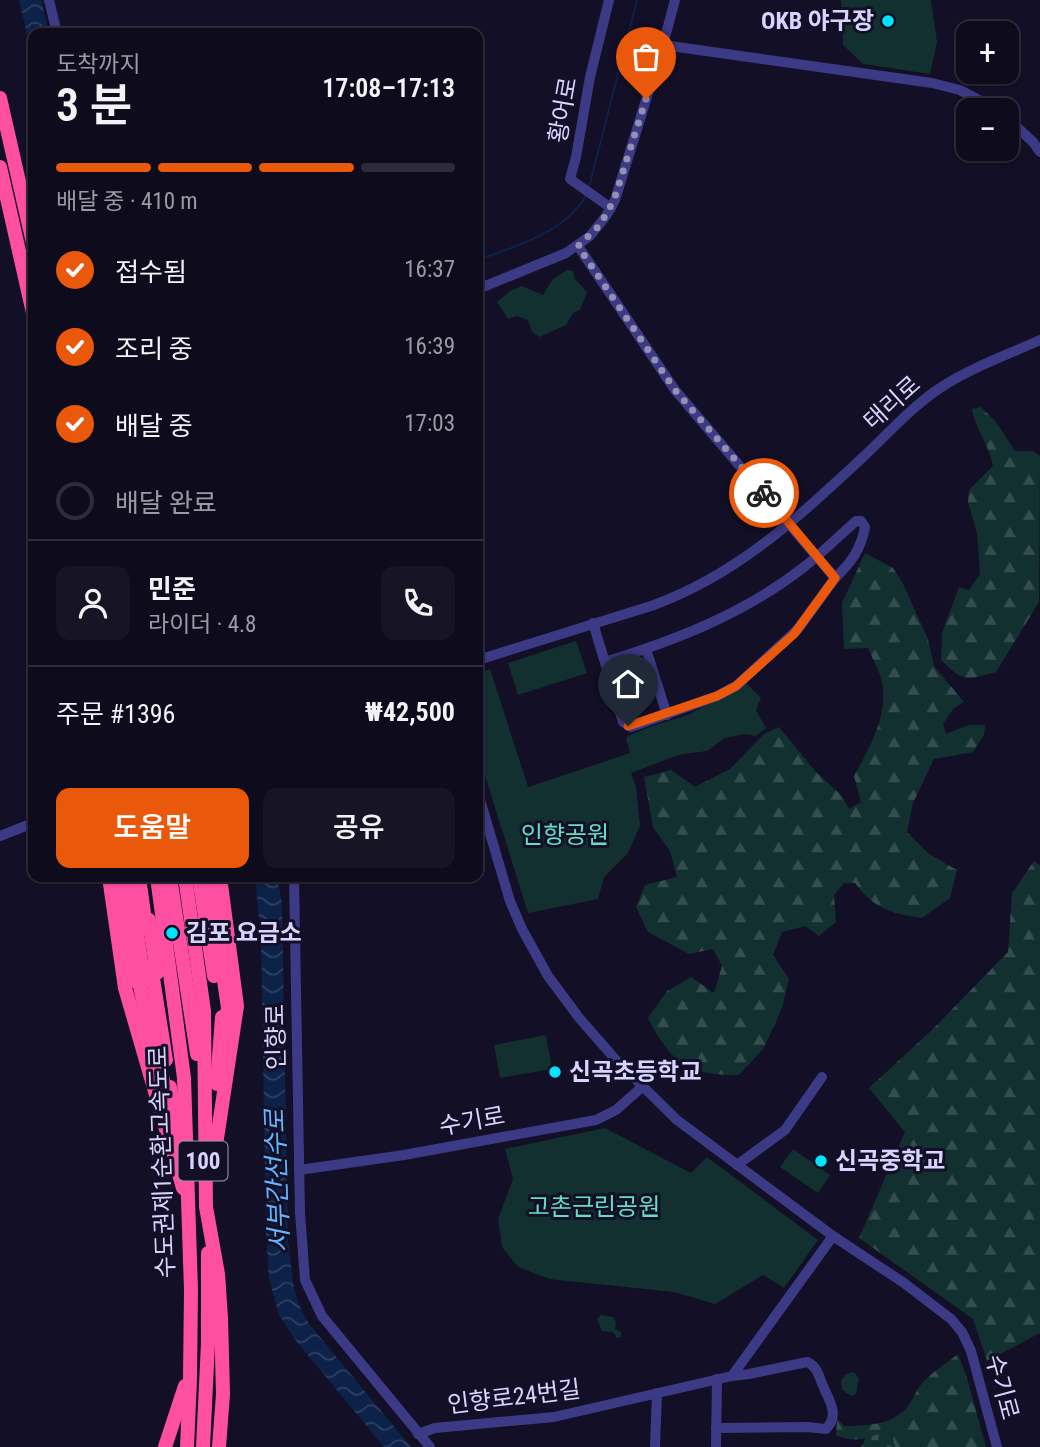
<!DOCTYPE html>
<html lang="ko">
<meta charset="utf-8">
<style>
:root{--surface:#0e0b1c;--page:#171425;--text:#f1f3f6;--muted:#9b9ba3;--line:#2e2b3b;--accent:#ea580c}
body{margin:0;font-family:"Roboto Condensed","Noto Sans KR",sans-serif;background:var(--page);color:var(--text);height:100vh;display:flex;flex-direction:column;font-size:26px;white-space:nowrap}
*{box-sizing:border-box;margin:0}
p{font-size:23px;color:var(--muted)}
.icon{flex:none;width:38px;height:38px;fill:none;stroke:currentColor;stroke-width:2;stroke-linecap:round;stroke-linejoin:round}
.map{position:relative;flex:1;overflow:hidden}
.sheet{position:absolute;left:28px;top:28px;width:455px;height:854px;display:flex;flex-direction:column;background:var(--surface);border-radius:14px;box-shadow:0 2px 5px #0004,0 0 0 2px var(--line)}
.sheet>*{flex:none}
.controls{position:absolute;left:956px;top:21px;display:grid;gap:14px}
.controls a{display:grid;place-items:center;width:63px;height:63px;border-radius:14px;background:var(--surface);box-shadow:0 2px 5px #0004,0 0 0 2px var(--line);font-size:35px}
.pin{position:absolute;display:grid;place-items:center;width:60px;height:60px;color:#fff;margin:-72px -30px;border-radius:50% 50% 50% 0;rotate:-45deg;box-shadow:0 0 7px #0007}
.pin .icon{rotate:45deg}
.courier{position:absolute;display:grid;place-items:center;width:70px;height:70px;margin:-35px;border:5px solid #ea580c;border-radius:50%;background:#fff;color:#222;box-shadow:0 2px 9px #0007}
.overview em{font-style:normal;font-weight:600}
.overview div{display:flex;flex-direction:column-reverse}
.overview{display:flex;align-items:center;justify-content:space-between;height:119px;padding:0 28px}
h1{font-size:46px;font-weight:600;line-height:52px}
.bar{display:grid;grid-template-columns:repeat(4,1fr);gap:10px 7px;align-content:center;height:84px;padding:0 28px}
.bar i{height:9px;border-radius:5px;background:var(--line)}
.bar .on{background:var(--accent)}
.bar p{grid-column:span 4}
.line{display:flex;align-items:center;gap:18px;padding:0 28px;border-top:2px solid var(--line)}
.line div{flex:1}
.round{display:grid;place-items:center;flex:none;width:74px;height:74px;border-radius:14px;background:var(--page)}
ol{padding:0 28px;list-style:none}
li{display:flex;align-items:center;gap:21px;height:77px}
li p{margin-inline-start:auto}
li .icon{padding:7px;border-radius:50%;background:var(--accent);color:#fff;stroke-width:4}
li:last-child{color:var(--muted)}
li i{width:38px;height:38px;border:4px solid var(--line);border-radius:50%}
.primary-button{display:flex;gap:14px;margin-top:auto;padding:14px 28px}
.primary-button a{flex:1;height:80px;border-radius:14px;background:var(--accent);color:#fff;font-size:28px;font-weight:600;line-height:80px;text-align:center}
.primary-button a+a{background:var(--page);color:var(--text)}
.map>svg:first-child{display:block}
.green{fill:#12302f}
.forest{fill:url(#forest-firs)}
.cemetery{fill:url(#cemetery-stones)}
.water{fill:url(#water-waves)}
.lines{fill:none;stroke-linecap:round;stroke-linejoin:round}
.stream{stroke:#0c2248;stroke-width:2}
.minor{stroke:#3d3a85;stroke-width:10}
.highway{stroke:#ff4fa3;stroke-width:14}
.done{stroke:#948fb3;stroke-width:7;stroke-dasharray:0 12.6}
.route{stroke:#ea580c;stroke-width:9}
.poi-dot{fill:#00e5ff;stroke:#130f26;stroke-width:2.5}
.labels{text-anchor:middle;stroke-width:6;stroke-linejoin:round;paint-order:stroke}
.shield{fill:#130f26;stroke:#9e99be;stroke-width:2}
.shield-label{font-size:23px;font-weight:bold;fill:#d9d4ff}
.poi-label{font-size:24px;font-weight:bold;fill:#d9d4ff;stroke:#130f26;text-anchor:start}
.street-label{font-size:24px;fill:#d9d4ff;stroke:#130f26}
.park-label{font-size:24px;fill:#5fe0c0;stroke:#130f26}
.water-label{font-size:26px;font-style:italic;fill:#62b6ff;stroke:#130f26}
</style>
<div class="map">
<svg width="1040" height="1447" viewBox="0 0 1040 1447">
<defs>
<pattern id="forest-firs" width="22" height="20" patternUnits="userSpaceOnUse" patternTransform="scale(1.75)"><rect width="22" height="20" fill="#12302f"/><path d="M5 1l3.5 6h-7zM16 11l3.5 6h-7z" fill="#344d4e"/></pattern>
<pattern id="cemetery-stones" width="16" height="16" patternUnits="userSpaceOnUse" patternTransform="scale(1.75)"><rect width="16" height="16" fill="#12302f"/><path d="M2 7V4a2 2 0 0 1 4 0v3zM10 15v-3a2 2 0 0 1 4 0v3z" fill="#344d4e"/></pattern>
<pattern id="water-waves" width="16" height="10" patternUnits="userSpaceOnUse" patternTransform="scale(1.75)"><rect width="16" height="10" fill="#0c2248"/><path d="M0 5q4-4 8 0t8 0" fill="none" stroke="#2f4163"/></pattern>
</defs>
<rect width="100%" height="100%" fill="#130f26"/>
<g class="green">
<polygon points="841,0 931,0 937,42 930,74 863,64 843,45"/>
<polygon points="567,270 573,271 575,279 587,292 580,310 573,313 566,325 539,337 532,332 528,320 517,316 508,319 497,302 510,291 522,286 543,295 553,279"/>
<polygon points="576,641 587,673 518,695 508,663"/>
<polygon points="490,669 528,787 630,753 626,738 628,736 652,726 688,715 746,683 761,698 756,710 766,728 756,736 744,734 725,738 707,751 678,755 631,773 636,787 640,826 628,853 604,877 598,899 528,913 478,753 478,674"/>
<polygon points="546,1035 552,1069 500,1078 494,1045"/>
<polygon points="605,1128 691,1173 707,1157 818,1240 784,1288 763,1275 715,1304 674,1292 549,1279 518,1267 502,1247 498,1219 513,1179 505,1149"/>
<polygon points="793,1149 830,1175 818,1193 780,1167"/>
<polygon points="600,1315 613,1317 616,1322 615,1329 621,1332 621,1337 617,1338 613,1332 602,1331 597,1319"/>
<polygon points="854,1372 859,1378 856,1394 851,1396 842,1390 841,1381 846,1374"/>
</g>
<g class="forest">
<path d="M981,407L996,422L1015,451H1033L1040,456L1039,602L996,672C965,680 965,683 941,660L942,633L959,587L969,590L980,574L977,533L968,502L969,490L993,466C989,445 974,426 972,409Z"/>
<path d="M865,553L893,568L903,584L928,639L934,666L964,702L953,709L943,724L946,734L969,725H985L984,735L973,752L934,759L913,803L907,832L929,854L957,870L950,898L922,918C892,914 873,908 855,883H844L834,895L836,922L819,936L805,926L782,932L773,955L789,979L782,1008L764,1048L739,1075C689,1076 670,1062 648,1018L667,991L691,977L714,993L722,966L713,949L689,954L648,932L636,907L645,885L677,877L670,851L653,827L644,777L671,770L695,787L730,769L764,734L779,727L816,772L842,796L849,809L861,802L854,776C870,746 890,714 881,678C878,668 872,658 868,648L844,649L842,603Z"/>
<polygon points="1034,861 1040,865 1040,1333 987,1361 973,1319 859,1238 905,1132 869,1088 932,1030 1008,952 1012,893"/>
<path d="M958,1354L967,1378L986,1447H895L893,1440L886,1432C871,1439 852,1443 836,1435L837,1419L844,1426C865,1426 890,1425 906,1409C912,1402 915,1393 920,1386C930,1373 946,1364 958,1354Z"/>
</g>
<polygon class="cemetery" points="886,1432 891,1434 895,1447 861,1447 866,1438"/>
<g class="water">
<polygon points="19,0 41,0 49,33 33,33 33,59"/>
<polygon points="255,877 277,877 282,903 288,1241 294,1289 302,1312 310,1325 411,1447 384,1447 297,1342 279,1315 269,1279 266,1233 261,939"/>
</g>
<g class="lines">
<g class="stream">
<polyline points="589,187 637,0"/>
<path d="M478,260C516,246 564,233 586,196"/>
</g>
<g class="minor">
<polyline points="49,0 57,33"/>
<polyline points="609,0 590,77 576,157 570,179 611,208"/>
<polyline points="663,45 675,0"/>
<polyline points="1006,117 1033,142 1040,152"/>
<polyline points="578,246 675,390 835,578 798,629 736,686 717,696 631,727 623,722 593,623"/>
<polyline points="478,289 566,253 590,236 606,216 615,200 663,45 932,83 960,90 997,110"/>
<polyline points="646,649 667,715"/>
<path d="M478,660L654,605C738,574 796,519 861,459C886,436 910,408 940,388C970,368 1007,355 1040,340"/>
<path d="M605,662C676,640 744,614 804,567C822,553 839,536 856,521H861L865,527C861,549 851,563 835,578"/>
<polyline points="478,793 510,901 522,929 548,976 580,1019 616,1060 677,1120 833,1236 904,1283 951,1319 962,1332 971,1351 997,1447"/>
<polyline points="0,836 33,823"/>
<polyline points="294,877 300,1213 305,1280 322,1316 430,1447"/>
<polyline points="737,1165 785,1130 822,1077"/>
<polyline points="299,1170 404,1155 596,1120 616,1110 642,1087"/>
<polyline points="732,1376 833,1236"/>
<path d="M418,1434L435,1428L554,1417L732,1376L749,1374L807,1362C817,1366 819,1376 823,1386C829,1400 840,1415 826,1429L807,1427L716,1428"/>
<polyline points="655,1447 657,1393"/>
<polyline points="716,1447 717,1379"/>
</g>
<g class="highway">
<polyline points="0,98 33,243"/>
<polyline points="0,167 33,313"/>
<polyline points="109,877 125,988 183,1188"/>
<polyline points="119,877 133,981"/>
<polyline points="129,877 144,982"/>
<polyline points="139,877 146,928"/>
<polyline points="157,877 184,1078 191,1290 190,1379 187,1447"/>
<polyline points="170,877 197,1054"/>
<polyline points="185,877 204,1011 206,1207 218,1274 221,1318 223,1394 219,1447"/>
<polyline points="199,877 214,976"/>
<polyline points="209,877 228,1008 226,1025"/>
<polyline points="149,920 157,973"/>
<polyline points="151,966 166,1060"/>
<polyline points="137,972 155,1058"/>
<polyline points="157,1050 166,1095"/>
<polyline points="217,1084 222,1017"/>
<polyline points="170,1087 179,1143"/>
<polyline points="213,1165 237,1006 220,877"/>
<polyline points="165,1447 185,1386"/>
<polyline points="203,1447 208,1343 208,1253"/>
</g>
</g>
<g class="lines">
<polyline class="done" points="646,99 614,200 600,225 578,246 675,390 764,493"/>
<polyline class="route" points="628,726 717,696 736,686 794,634 835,578 764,493"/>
</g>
<g class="poi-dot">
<circle cx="888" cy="21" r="7"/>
<circle cx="172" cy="933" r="7"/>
<circle cx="555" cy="1072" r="7"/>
<circle cx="821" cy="1161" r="7"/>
</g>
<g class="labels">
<rect class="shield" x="178.5" y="1141.5" width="49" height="39" rx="5"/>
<g class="shield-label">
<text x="203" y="1169">100</text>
</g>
<g class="poi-label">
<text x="874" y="29" text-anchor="end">OKB 야구장</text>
<text x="186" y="941">김포 요금소</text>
<text x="569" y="1080">신곡초등학교</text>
<text x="835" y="1169">신곡중학교</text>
</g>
<g class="street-label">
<text transform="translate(563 110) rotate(-80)" y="8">황어로</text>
<text transform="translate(892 403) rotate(-42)" y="8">태리로</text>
<text transform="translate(276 1037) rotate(-91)" y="8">인향로</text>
<text transform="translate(472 1121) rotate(-10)" y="8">수기로</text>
<text transform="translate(162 1162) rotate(-92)" y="8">수도권제1순환고속도로</text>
<text transform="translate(1002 1387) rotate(75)" y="8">수기로</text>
<text transform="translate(514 1397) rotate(-7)" y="8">인향로24번길</text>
</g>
<g class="park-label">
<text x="565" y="843">인향공원</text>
<text x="594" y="1215">고촌근린공원</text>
</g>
<g class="water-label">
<text transform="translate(277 1181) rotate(-92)" y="9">서부간선수로</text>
</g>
</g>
</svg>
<div class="controls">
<a>+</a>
<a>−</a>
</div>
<div class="pin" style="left:646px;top:99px;background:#ea580c"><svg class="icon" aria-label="bag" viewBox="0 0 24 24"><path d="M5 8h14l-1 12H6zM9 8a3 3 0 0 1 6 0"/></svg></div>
<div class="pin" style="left:628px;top:726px;background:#1f2937"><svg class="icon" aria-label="home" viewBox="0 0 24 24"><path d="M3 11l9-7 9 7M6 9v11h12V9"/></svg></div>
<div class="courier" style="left:764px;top:493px"><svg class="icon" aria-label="bike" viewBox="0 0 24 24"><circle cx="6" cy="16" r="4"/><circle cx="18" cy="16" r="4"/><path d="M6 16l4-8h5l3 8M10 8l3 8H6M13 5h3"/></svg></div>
<section class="sheet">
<div class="overview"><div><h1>3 분</h1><p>도착까지</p></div><em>17:08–17:13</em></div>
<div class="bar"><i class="on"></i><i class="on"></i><i class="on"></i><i></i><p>배달 중 · 410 m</p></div>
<ol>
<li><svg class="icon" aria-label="check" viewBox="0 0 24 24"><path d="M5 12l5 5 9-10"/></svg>접수됨<p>16:37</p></li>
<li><svg class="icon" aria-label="check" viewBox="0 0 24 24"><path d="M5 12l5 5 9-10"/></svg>조리 중<p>16:39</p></li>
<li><svg class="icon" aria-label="check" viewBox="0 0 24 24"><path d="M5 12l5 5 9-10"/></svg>배달 중<p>17:03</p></li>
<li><i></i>배달 완료</li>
</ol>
<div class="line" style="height:126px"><a class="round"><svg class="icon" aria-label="person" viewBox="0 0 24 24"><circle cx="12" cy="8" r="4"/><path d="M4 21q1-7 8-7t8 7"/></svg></a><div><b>민준</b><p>라이더 · 4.8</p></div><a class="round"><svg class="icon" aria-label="phone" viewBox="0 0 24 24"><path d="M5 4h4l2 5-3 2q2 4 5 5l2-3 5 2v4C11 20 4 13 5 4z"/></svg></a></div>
<div class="line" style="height:91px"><div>주문 #1396</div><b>₩42,500</b></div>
<div class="primary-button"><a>도움말</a><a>공유</a></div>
</section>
</div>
